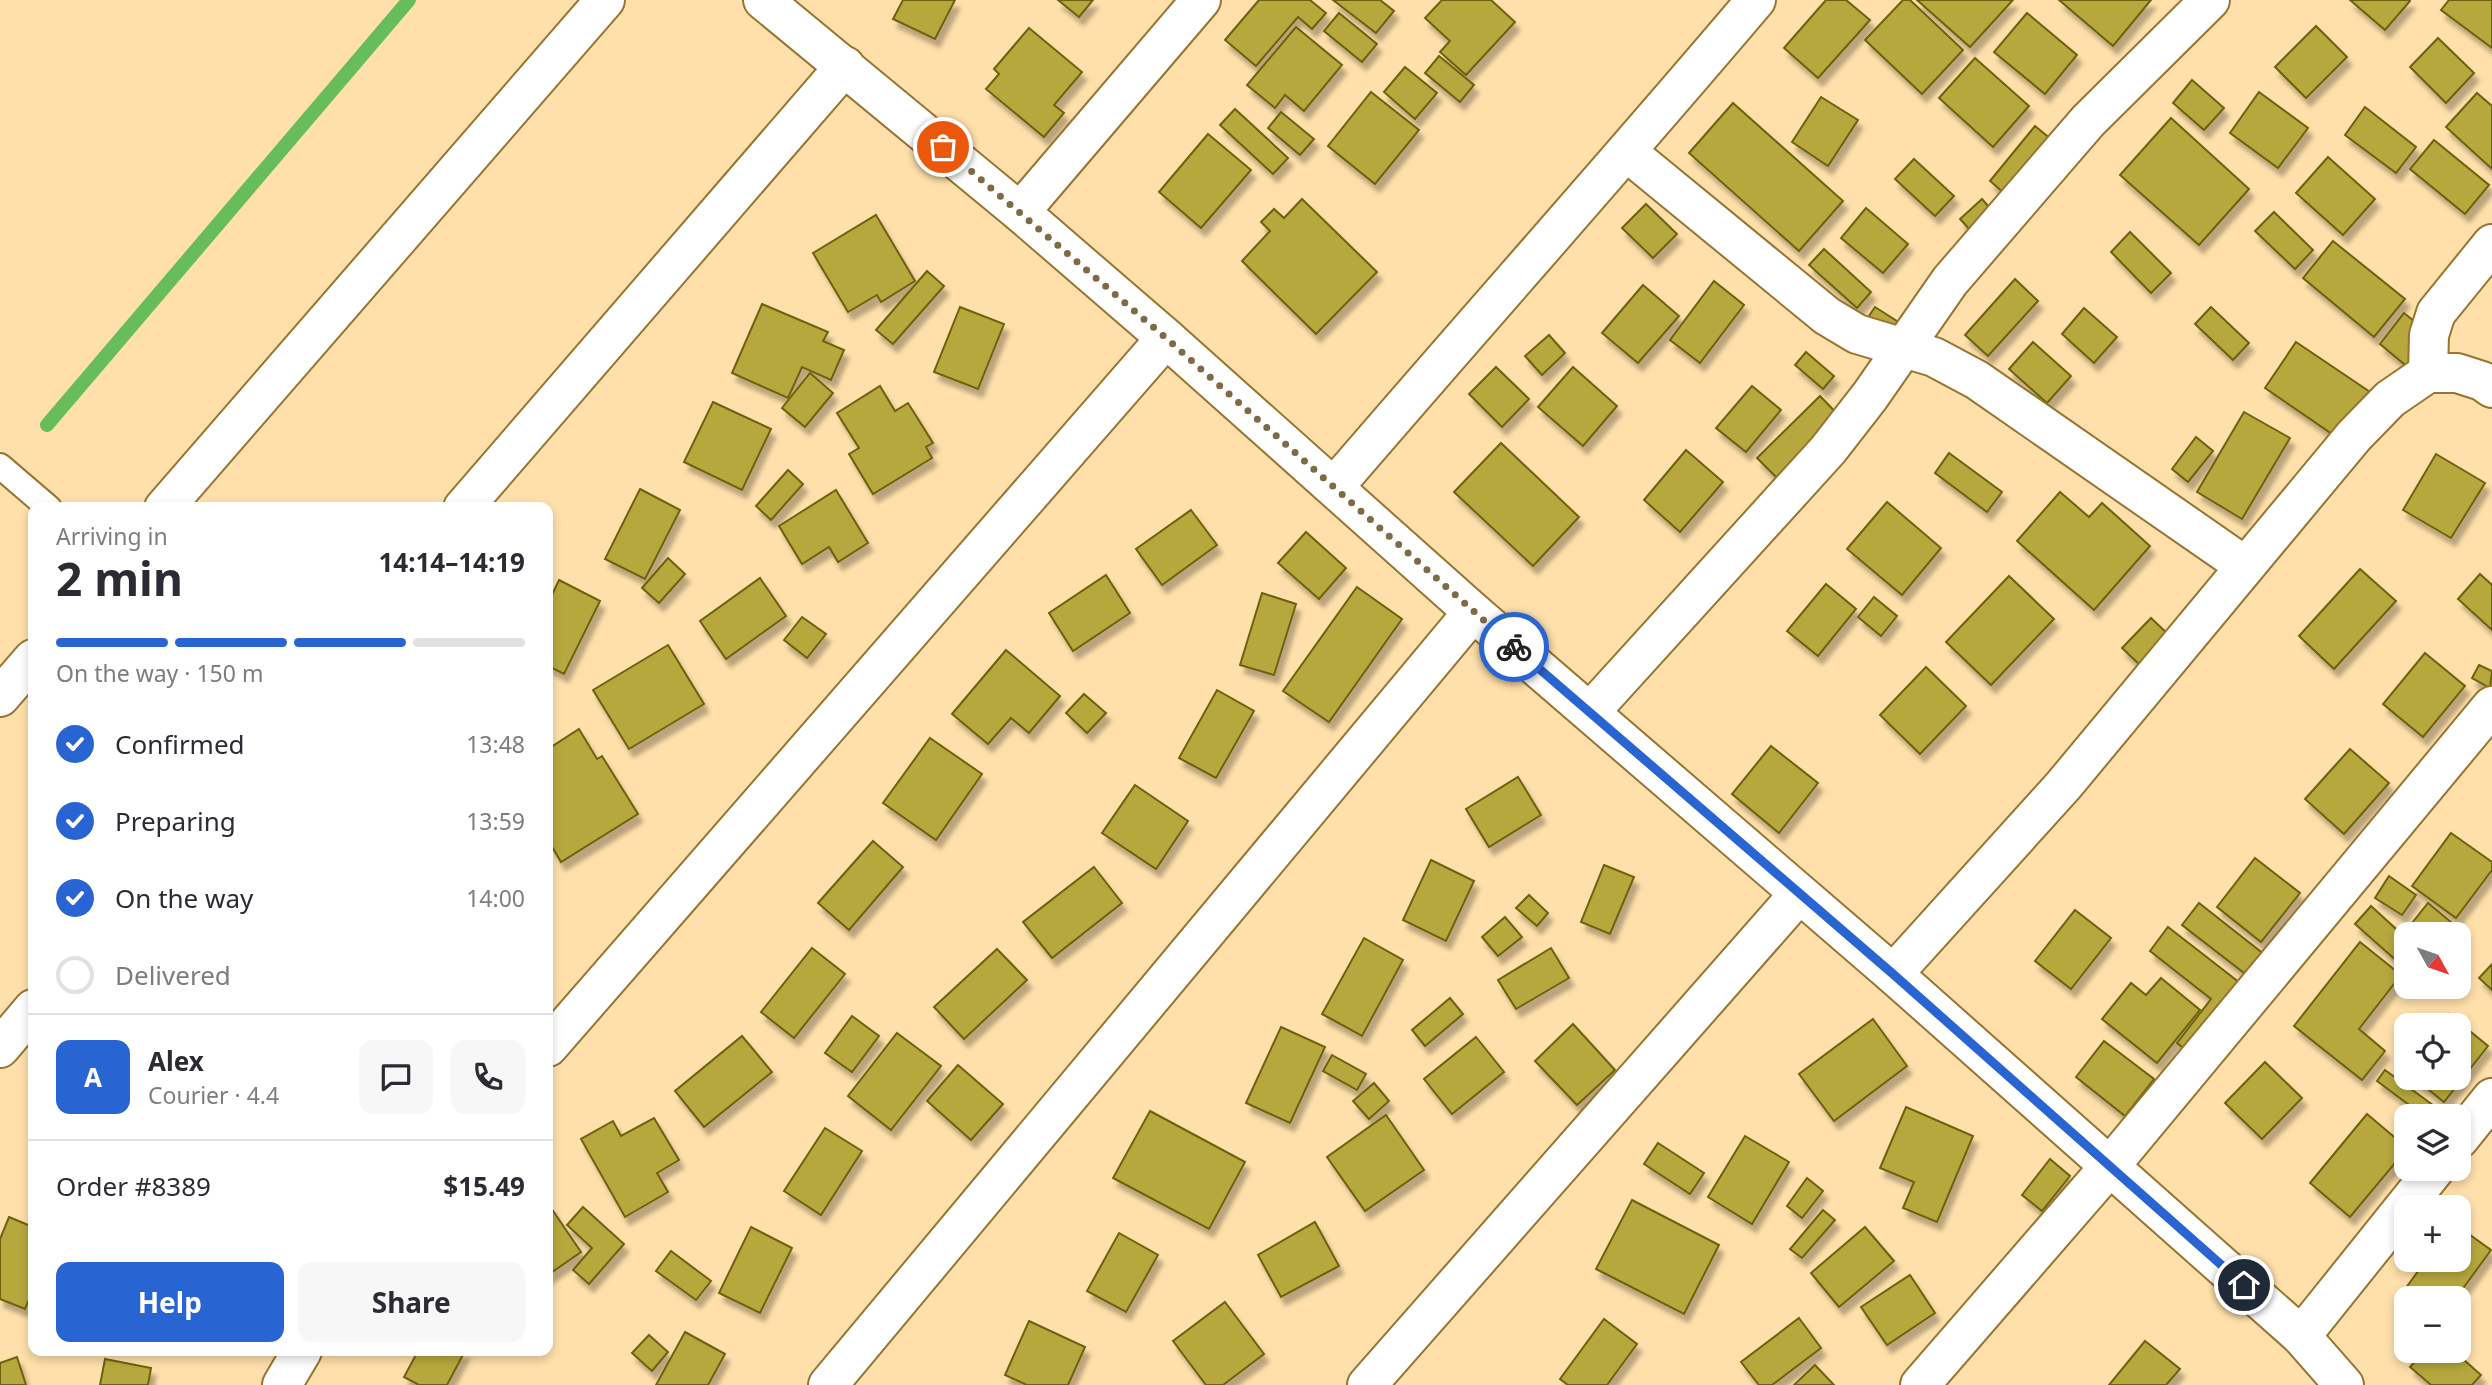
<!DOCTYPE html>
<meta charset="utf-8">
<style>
:root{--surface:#fff;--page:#f7f7f7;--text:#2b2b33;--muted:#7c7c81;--line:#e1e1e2;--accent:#2965d2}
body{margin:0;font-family:"Noto Sans",sans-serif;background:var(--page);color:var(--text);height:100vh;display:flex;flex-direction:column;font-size:26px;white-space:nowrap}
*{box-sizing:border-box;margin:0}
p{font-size:23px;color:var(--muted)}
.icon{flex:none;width:38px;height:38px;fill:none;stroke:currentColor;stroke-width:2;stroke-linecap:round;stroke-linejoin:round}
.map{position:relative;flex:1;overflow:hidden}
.panel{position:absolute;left:28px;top:502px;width:525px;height:854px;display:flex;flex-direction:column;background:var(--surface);border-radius:14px;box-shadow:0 4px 10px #0003}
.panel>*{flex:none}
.needle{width:46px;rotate:130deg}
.fabs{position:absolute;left:2394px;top:922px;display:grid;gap:14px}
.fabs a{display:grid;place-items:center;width:77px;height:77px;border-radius:14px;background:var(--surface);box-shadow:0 4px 10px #0003;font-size:35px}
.pin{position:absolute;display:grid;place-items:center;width:60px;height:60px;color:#fff;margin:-30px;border:4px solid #fff;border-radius:50%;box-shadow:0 2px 7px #0007}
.courier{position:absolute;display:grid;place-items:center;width:70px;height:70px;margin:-35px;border:5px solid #2965d2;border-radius:50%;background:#fff;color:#222;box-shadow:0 2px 9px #0007}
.headline em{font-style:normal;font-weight:700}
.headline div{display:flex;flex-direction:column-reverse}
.headline{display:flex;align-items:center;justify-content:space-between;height:119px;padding:0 28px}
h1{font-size:46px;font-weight:700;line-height:52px}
.bar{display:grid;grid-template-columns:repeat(4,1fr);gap:10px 7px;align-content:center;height:84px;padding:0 28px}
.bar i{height:9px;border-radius:5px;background:var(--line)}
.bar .selected{background:var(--accent)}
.bar p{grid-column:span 4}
.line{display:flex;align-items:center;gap:18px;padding:0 28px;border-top:2px solid var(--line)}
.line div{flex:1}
.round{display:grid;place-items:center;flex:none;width:74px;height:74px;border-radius:14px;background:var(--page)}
ol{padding:0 28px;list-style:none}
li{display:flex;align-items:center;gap:21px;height:77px}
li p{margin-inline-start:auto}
li .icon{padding:7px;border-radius:50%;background:var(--accent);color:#fff;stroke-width:4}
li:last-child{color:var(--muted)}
li i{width:38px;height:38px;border:4px solid var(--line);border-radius:50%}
.primary-button{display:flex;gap:14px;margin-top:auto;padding:14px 28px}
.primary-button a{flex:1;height:80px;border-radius:14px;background:var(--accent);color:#fff;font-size:28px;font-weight:700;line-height:80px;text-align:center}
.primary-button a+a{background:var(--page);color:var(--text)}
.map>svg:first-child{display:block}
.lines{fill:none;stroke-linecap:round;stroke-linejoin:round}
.stream{stroke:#67bd5a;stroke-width:14}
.building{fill:#b7a83c;stroke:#6c620f;stroke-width:2;filter:url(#shadow)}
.service-casing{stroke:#987430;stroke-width:28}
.minor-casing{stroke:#987430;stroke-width:42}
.tertiary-casing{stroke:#987430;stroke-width:42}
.service{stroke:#fff;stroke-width:24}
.minor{stroke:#fff;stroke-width:38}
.tertiary{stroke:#fff;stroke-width:38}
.done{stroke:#7f6a45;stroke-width:7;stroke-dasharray:0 12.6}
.route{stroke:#2965d2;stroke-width:9}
</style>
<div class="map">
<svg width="2492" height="1385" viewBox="0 0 2492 1385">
<defs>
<filter id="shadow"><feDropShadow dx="4.5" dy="8" stdDeviation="2" flood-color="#0004"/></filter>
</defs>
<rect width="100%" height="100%" fill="#ffe0aa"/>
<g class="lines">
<polyline class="stream" points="47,425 409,0"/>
</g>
<g class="building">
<polygon points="903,0 955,0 935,39 893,19"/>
<polygon points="1058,0 1093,0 1079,17"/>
<polygon points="1259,0 1310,0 1326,13 1312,29 1298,17 1256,66 1225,40"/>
<polygon points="1333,0 1380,0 1394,11 1376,33"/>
<polygon points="1442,0 1491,0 1515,22 1466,75 1440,52 1450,41 1425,18"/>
<polygon points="1826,0 1846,0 1870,20 1818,78 1784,48"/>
<polygon points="1903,0 1910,0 1963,50 1922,94 1865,40"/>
<polygon points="1917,0 2013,0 1970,47"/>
<polygon points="2059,0 2151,0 2113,46"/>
<polygon points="2350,0 2409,0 2410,1 2385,30"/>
<polygon points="2449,0 2492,0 2492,48 2441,10"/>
<polygon points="1339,13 1377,44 1362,62 1324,31"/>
<polygon points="2027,13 2077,55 2045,94 1994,52"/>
<polygon points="2316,26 2347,57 2306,98 2275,67"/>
<polygon points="1296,27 1342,65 1304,111 1285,95 1275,108 1247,85"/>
<polygon points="1029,28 1082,72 1054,105 1064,113 1044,137 986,89 999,74 994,69"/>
<polygon points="2438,38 2474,73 2446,103 2410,67"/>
<polygon points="1439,56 1474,85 1460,102 1425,73"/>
<polygon points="1975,58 2029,106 1993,147 1939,98"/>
<polygon points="1405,67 1437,93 1415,119 1384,92"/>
<polygon points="2192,80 2224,108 2204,130 2173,103"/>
<polygon points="1371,92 1419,130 1375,184 1328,146"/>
<polygon points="2259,92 2308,128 2278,168 2230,133"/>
<polygon points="2477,93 2492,106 2492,169 2446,127"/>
<polygon points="1821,97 1858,120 1828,166 1792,142"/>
<polygon points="1733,103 1843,201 1799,251 1689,153"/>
<polygon points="2365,107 2416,147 2396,173 2345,135"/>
<polygon points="1235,109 1288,158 1273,174 1220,125"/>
<polygon points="1281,112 1314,139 1300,155 1268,128"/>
<polygon points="2171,118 2249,189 2199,245 2120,175"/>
<polygon points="2035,126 2058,145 2012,200 1990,181"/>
<polygon points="1208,134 1251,170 1201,228 1159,192"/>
<polygon points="2434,140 2489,185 2465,214 2410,169"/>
<polygon points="2328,157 2375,199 2343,235 2296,193"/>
<polygon points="1914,159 1954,196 1935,216 1895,179"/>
<polygon points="1302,199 1377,272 1316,334 1242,261 1270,231 1261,222 1274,209 1284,218"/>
<polygon points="1982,199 1995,214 1973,233 1960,219"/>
<polygon points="1646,204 1677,234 1653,258 1622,228"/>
<polygon points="1866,208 1908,244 1883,273 1841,238"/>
<polygon points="2274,212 2313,250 2295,269 2255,231"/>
<polygon points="876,215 915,281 881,302 877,295 848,312 813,253"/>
<polygon points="2130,232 2171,273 2151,293 2111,252"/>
<polygon points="2333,241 2405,299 2374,337 2303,278"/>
<polygon points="1824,249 1871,292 1857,308 1809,265"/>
<polygon points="927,271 944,286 893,344 876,330"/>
<polygon points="2015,279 2038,301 1988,356 1965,335"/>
<polygon points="1714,281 1744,305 1700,363 1670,340"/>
<polygon points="1643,285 1679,316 1638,363 1602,333"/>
<polygon points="762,304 828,332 823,341 844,350 831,380 802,367 788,398 732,373"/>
<polygon points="960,307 1004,324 978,389 934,372"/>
<polygon points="1875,307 1900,323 1881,351 1856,335"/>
<polygon points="2211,307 2249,343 2233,360 2195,324"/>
<polygon points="2084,308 2117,337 2094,363 2062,334"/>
<polygon points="2404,313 2435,338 2410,369 2380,344"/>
<polygon points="1549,335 1565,353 1542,375 1525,356"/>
<polygon points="2033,342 2071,376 2047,403 2009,369"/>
<polygon points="2296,342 2379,398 2348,445 2265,388"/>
<polygon points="1806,352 1834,376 1823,389 1795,365"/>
<polygon points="1496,367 1529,399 1502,427 1469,394"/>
<polygon points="1573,367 1617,406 1583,446 1538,407"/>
<polygon points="810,373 833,393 805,427 782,408"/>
<polygon points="880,386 895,411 908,403 933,443 926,447 932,458 873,494 849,454 859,448 837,413"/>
<polygon points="1752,386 1781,410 1746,452 1716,428"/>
<polygon points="1820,396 1846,423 1783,484 1757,458"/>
<polygon points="713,402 771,429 742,490 684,462"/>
<polygon points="2244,412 2290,438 2242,519 2197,492"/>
<polygon points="2196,437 2213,451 2188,482 2172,469"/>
<polygon points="1501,443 1579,517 1533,566 1454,492"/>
<polygon points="1686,450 1723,482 1680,532 1644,500"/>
<polygon points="1949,453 2002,492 1987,512 1935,473"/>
<polygon points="2436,454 2485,483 2451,538 2403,510"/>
<polygon points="788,470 803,484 771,520 756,506"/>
<polygon points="640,489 680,510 645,579 605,559"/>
<polygon points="836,490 868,543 838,562 829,547 802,564 779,526"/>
<polygon points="2060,492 2089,517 2102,503 2150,546 2094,610 2017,541"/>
<polygon points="1887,502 1941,548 1902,595 1847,549"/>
<polygon points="1191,510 1217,545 1162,585 1136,549"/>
<polygon points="1306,532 1346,568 1319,599 1278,563"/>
<polygon points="668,558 685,574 659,603 642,588"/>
<polygon points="2360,569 2396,601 2334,669 2299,636"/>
<polygon points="2480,574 2492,585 2492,630 2458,599"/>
<polygon points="1106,575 1130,613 1073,651 1049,613"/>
<polygon points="2009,576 2054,619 1991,685 1946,642"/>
<polygon points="760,578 786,616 726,659 700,621"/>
<polygon points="559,580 600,601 564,674 548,666 548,603"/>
<polygon points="1826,584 1856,609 1818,656 1787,631"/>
<polygon points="1357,587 1402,619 1329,722 1283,691"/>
<polygon points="1262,593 1296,604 1274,675 1240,665"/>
<polygon points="1874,597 1897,616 1881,636 1858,617"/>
<polygon points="802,617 826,634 807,658 784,640"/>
<polygon points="2151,618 2170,636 2141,666 2122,648"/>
<polygon points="668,645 704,704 629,749 593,690"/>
<polygon points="1006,650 1060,696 1029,733 1011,718 988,744 952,714"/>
<polygon points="2425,653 2465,686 2423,737 2383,704"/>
<polygon points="2479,665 2492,671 2490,688 2472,678"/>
<polygon points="1926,667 1966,706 1920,754 1880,715"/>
<polygon points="1217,690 1254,711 1216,778 1179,758"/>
<polygon points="1084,694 1106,713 1087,733 1066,713"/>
<polygon points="579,729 597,759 602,756 638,814 561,862 548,840 548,749"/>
<polygon points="930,738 982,774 936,840 883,803"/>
<polygon points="1771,746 1818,783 1779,833 1732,794"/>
<polygon points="2350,749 2389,783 2344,834 2305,799"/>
<polygon points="1518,777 1541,815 1489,847 1466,809"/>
<polygon points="1135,785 1188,821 1156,869 1102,833"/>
<polygon points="2451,833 2492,862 2492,870 2456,918 2412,886"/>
<polygon points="873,841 903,867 849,930 818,903"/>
<polygon points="2255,858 2300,893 2261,942 2217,907"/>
<polygon points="1431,860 1474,881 1446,941 1403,920"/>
<polygon points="1604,865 1634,877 1610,934 1581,922"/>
<polygon points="1094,867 1122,903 1052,958 1023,922"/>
<polygon points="2389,876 2416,895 2402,915 2375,898"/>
<polygon points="1529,895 1548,913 1537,926 1516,908"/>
<polygon points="2199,903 2265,955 2248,976 2182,925"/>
<polygon points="2428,903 2457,927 2451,934 2415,934 2408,928"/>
<polygon points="2371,906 2406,938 2406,953 2398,962 2355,924"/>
<polygon points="2075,910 2111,938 2071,989 2035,961"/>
<polygon points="1505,917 1522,937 1498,956 1482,937"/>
<polygon points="2168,927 2240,983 2187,1051 2177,1043 2211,999 2150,951"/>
<polygon points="1364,938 1403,960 1362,1036 1322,1014"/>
<polygon points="2360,942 2401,975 2359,1029 2385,1051 2362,1080 2294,1026"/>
<polygon points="812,948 845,974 794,1038 761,1012"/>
<polygon points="1551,948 1569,978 1516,1009 1498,980"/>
<polygon points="997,949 1027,980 964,1039 934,1007"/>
<polygon points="2492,964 2492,990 2479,978"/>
<polygon points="2161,978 2200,1010 2157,1063 2102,1019 2131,983 2146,995"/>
<polygon points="1450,998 1463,1014 1425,1046 1412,1030"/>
<polygon points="2449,1014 2488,1046 2444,1102 2414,1078 2459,1078 2459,1026 2439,1026"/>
<polygon points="852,1016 879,1036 852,1072 825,1053"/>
<polygon points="1873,1019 1907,1066 1834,1121 1799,1074"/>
<polygon points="1573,1024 1615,1070 1577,1105 1535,1061"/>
<polygon points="1281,1027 1325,1047 1290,1123 1246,1103"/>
<polygon points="897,1033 941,1066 891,1130 848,1096"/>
<polygon points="742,1036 772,1072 704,1127 675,1091"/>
<polygon points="1476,1037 1504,1072 1452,1114 1424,1079"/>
<polygon points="2104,1041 2154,1079 2125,1116 2076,1077"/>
<polygon points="1332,1055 1366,1074 1357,1090 1323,1071"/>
<polygon points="2265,1062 2302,1098 2262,1139 2225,1103"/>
<polygon points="958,1065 1003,1104 971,1140 927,1101"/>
<polygon points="2385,1070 2448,1116 2424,1116 2377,1081"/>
<polygon points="1374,1083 1389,1101 1369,1119 1353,1101"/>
<polygon points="1906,1107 1973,1136 1937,1222 1903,1208 1914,1182 1880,1168"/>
<polygon points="1150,1111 1245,1162 1209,1229 1113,1178"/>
<polygon points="2367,1114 2406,1147 2406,1150 2350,1217 2310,1183"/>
<polygon points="1386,1115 1424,1170 1365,1211 1327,1157"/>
<polygon points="654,1118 679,1160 657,1173 668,1192 625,1217 581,1139 613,1121 621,1136"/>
<polygon points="825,1128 862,1151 821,1215 784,1191"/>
<polygon points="1745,1136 1789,1162 1752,1224 1708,1197"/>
<polygon points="1658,1143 1704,1173 1690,1194 1644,1164"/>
<polygon points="2050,1159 2070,1176 2042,1211 2022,1195"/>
<polygon points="1807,1178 1823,1191 1802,1218 1787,1206"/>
<polygon points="1632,1200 1719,1245 1684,1314 1596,1269"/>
<polygon points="549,1205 581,1252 548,1275 548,1206"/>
<polygon points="583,1207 624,1244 589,1284 573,1270 592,1248 567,1225"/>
<polygon points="1823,1210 1835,1220 1802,1258 1790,1249"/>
<polygon points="9,1217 33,1227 33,1290 25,1309 0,1299 0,1239"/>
<polygon points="1315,1222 1339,1266 1281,1297 1258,1255"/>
<polygon points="751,1227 792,1248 760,1313 719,1293"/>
<polygon points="1865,1227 1894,1261 1839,1307 1811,1273"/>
<polygon points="2459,1227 2491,1250 2456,1298 2406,1298 2406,1305 2398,1299 2426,1260 2459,1260"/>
<polygon points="1119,1233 1158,1255 1126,1312 1087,1291"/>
<polygon points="671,1251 711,1281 696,1300 656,1271"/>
<polygon points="1910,1275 1935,1313 1887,1345 1861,1307"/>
<polygon points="1225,1302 1264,1354 1223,1385 1206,1385 1173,1341"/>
<polygon points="1799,1318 1821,1348 1772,1385 1759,1385 1741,1362"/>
<polygon points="1604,1319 1637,1344 1607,1385 1568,1385 1560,1379"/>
<polygon points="1029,1321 1085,1347 1068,1385 1027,1385 1005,1375"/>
<polygon points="685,1332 725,1354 708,1385 656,1385"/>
<polygon points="649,1335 668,1352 652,1371 632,1353"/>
<polygon points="2145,1341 2180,1369 2166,1385 2109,1385"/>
<polygon points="418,1351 465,1351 447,1385 419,1385 404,1377"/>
<polygon points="2425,1351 2454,1351 2481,1375 2472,1385 2431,1385 2410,1367"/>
<polygon points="17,1357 26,1385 0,1385 0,1363"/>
<polygon points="105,1359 151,1368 148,1385 100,1385"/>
<polygon points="1815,1365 1834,1385 1794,1385"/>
</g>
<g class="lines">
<g class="service-casing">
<polyline id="service" points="0,466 49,508"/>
</g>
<g class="minor-casing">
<g id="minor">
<polyline points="763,0 1020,212 1166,338 1473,612 1893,974 2301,1336 2344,1385"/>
<polyline points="1627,152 1827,316 1857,334 1934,357 1977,380 2245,566"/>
<polyline points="1020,212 1201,0"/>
<polyline points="2428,373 2429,335 2436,313 2492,244"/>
<path d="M1334,487C1474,324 1617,164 1756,0"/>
<polyline points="463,508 845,66"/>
<polyline points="1590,712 1828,450 1870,396 1950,281 2088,121 2210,0"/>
<polyline points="1893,974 2063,786 2354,436 2390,399 2428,373 2457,373 2482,381 2492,388"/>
<polyline points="548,1047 1166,338"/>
<polyline points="0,1048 33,1009"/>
<polyline points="2459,1139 2492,1098"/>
<polyline points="2301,1336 2435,1169"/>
<polyline points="282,1385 302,1351"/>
<polyline points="828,1385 1473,612"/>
<polyline points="1367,1385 1799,894"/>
<polyline points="1920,1385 2110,1166 2492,706"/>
</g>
</g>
<g class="tertiary-casing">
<g id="tertiary">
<polyline points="164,508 605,0"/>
<polyline points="0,697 33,659"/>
</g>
</g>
<use href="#service" class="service"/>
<use href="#minor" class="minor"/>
<use href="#tertiary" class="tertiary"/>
</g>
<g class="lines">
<polyline class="done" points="943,147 1166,338 1514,647"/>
<polyline class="route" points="1514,647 1893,974 2244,1285"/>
</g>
</svg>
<div class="fabs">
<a><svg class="needle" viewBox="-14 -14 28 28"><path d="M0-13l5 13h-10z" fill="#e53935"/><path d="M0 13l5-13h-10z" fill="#7c7c81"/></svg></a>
<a><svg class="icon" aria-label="locate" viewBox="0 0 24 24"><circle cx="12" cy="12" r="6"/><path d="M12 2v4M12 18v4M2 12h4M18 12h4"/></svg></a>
<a><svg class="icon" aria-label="layers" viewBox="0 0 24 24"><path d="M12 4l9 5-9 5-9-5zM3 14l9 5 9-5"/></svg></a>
<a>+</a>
<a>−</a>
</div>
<div class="pin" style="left:943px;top:147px;background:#ea580c"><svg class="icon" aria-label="bag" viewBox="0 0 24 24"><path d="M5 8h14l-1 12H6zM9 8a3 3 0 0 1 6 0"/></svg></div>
<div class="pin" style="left:2244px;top:1285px;background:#1f2937"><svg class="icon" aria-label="home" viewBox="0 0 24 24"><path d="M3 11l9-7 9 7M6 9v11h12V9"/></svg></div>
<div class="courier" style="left:1514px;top:647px"><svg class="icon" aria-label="bike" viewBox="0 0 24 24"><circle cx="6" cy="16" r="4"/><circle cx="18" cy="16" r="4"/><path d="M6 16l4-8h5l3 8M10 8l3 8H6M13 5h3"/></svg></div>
<section class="panel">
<div class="headline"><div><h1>2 min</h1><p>Arriving in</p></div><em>14:14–14:19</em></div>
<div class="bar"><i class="selected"></i><i class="selected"></i><i class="selected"></i><i></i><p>On the way · 150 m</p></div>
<ol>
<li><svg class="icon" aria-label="check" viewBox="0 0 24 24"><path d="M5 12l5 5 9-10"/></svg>Confirmed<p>13:48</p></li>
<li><svg class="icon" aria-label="check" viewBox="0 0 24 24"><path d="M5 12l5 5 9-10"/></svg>Preparing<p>13:59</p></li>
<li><svg class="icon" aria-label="check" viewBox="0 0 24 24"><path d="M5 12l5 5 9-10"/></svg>On the way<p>14:00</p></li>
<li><i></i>Delivered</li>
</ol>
<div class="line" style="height:126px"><b class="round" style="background:var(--accent);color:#fff">A</b><div><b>Alex</b><p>Courier · 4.4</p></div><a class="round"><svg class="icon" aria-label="chat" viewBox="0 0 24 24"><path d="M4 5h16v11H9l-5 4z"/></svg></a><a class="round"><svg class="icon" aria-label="phone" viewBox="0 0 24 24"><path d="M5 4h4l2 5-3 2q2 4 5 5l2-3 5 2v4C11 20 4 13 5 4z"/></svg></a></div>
<div class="line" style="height:91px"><div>Order #8389</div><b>$15.49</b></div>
<div class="primary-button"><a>Help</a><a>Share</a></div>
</section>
</div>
